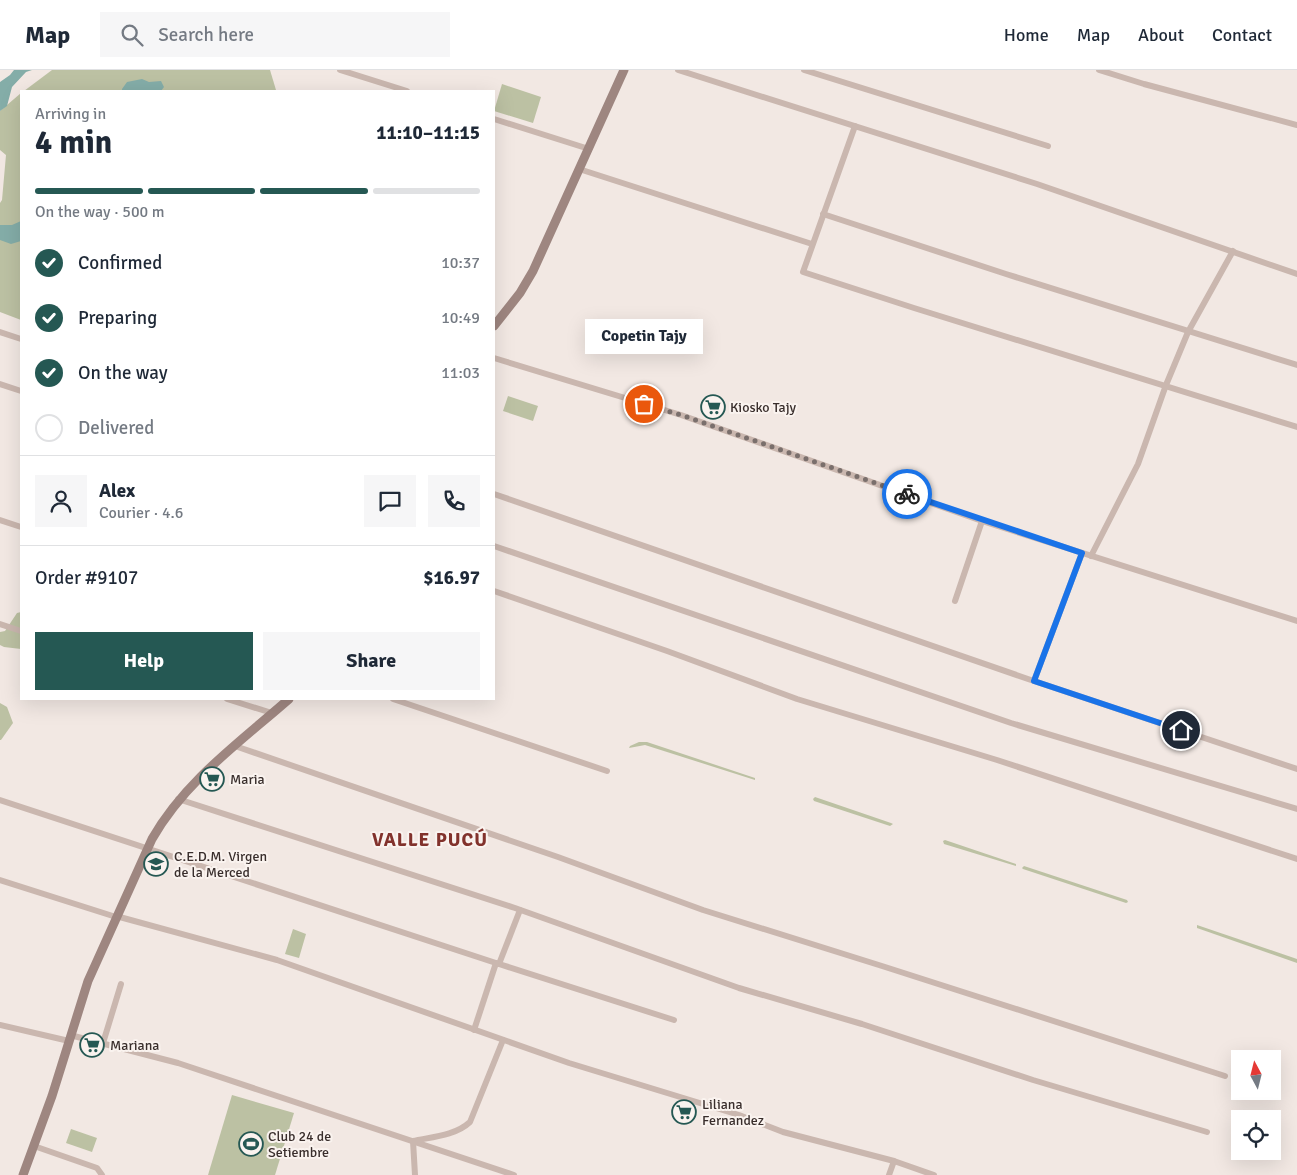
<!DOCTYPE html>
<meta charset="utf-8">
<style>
:root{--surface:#fff;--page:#f6f6f7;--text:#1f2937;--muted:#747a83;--line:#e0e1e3;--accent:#255853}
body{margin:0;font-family:Signika,sans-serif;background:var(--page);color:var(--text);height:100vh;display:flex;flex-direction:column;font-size:19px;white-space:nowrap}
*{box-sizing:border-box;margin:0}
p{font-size:16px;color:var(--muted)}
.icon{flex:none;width:28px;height:28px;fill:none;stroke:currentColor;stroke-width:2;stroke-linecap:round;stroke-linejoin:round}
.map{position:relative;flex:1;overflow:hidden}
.drawer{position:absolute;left:20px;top:20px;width:475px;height:610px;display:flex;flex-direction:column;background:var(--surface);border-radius:0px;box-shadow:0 5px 20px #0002}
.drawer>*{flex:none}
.needle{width:32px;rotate:353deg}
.buttons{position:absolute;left:1231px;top:980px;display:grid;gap:10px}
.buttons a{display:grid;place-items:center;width:50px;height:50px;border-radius:0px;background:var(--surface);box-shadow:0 5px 20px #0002;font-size:25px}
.pin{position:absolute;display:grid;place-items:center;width:42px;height:42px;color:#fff;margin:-21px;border:2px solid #fff;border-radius:50%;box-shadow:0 1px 5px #0007}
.courier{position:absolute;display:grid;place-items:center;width:50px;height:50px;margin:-25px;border:4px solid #1a73e8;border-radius:50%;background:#fff;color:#222;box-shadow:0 1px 6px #0007}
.bubble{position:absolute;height:35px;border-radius:0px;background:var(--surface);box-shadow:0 5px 20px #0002;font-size:16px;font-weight:800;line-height:35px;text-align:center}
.overview em{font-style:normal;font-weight:800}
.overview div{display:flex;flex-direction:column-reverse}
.overview{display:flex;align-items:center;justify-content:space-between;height:85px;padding:0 15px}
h1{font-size:32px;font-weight:800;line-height:38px}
.bar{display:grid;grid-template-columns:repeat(4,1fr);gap:8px 5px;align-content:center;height:60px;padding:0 15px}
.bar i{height:6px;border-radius:4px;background:var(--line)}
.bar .selected{background:var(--accent)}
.bar p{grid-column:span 4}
.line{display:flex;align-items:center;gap:12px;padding:0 15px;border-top:1px solid var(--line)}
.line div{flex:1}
.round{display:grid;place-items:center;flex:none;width:52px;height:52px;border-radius:0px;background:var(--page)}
ol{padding:0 15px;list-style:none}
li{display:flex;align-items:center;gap:15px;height:55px}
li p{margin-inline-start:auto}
li .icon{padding:5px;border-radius:50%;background:var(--accent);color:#fff;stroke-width:4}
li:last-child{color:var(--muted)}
li i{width:28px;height:28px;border:2px solid var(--line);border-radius:50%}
.button{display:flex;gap:10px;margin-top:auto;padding:10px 15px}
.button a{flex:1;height:58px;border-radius:0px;background:var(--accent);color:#fff;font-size:20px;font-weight:800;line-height:58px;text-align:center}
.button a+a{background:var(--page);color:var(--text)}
header{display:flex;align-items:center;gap:30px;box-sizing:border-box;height:70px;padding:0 25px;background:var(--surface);border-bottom:1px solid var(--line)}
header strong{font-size:24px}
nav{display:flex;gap:28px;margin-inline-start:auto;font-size:18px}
.search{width:350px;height:45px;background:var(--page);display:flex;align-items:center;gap:12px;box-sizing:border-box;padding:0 18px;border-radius:0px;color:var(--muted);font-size:19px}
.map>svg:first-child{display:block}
.green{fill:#bcc1a3}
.water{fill:#84ada8}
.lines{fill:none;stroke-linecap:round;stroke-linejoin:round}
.street{stroke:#cab7af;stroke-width:6}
.secondary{stroke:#9e8680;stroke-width:9}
.done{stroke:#7a6f6c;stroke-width:5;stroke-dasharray:0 9}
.route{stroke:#1a73e8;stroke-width:6}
.labels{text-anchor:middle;stroke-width:4;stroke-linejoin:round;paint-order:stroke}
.poi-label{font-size:14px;fill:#392e2c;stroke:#faf3ef;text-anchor:start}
.district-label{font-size:19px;font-weight:bold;letter-spacing:1px;fill:#82322c;stroke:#faf3ef}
</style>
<header>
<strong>Map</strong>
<div class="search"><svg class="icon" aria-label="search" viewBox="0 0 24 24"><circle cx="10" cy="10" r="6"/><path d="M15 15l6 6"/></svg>Search here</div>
<nav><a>Home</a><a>Map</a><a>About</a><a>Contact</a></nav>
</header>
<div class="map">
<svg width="1297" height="1105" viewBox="0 0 1297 1105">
<rect width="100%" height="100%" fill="#f2e8e3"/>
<g class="green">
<polygon points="52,0 270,0 276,20 274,21 24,21"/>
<polygon points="502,14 541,27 533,53 494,41"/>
<polygon points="21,23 21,250 0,242 0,133 2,130 6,85 0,80 0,41"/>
<polygon points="508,326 538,336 533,351 503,341"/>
<polygon points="21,542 21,579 4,577 0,575 0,562 5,561 17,543"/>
<polygon points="0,633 7,637 13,653 1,670 0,670"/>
<polygon points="639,672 647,672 755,708 755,710 645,675 629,678 630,676"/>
<polygon points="815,727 891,753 893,754 890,756 814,731 813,729"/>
<polygon points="945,770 1016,794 1016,796 944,774 943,771"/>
<polygon points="1024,796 1127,830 1128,832 1126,833 1023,799 1022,798"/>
<polygon points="1197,855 1297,889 1297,893 1197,858"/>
<polygon points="293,859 306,864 299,888 285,884"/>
<polygon points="232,1025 294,1043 275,1105 208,1105"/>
<polygon points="71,1059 97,1068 92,1082 66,1073"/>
</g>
<g class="water">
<polygon points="14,0 32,0 26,2 12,17 7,36 0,41 0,12 10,5"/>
<polygon points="142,9 149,12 161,11 164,17 161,21 122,21 122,19 127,12"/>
<polygon points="21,151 21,171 11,174 0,170 0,155 12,155"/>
</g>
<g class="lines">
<g class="street">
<polyline points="340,0 407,21"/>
<polyline points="678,0 1037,114 1297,204"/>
<polyline points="804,0 1048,76"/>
<polyline points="1099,0 1144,14 1297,55"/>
<polyline points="494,49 589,79"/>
<polyline points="855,56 803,202 914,238 1297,357"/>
<polyline points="579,99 812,174"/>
<polyline points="823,144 1006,204 1297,295"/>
<polyline points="0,262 21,269"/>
<polyline points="494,288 681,345 982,451 1297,551"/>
<polyline points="0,314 21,321"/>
<polyline points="494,424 1028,609 1297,699"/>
<polyline points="0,450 21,457"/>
<polyline points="494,476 1011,653 1297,739"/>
<polyline points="1091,486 1138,394 1166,315 1188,262 1233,181"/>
<polyline points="494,521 667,581 797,629 997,690 1297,789"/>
<polyline points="955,531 982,451"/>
<polyline points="0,554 21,561"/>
<polyline points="1034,611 1082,483"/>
<polyline points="227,629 272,643"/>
<polyline points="393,629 607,701"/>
<polyline points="235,676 558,787 703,840 882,896 1225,1006"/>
<polyline points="178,729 515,838 739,918 862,954 1033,1010 1207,1062"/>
<polyline points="0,730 499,894 674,950"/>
<polyline points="0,810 116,847"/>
<polyline points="116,846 277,890 569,993 739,1045 783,1062 894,1091 934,1105"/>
<polyline points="499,894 520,840"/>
<polyline points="0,955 69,971"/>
<polyline points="474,960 496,893"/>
<polyline points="70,965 178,993 514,1105"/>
<polyline points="103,973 121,914"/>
<polyline points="34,1076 97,1098 102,1105"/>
<path d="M415,1105L413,1071C431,1067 455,1066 470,1052L503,970"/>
<polyline points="889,1105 894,1091"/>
</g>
<g class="secondary">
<polyline points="494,256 520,223 533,201 624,0"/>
<path d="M23,1105L52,1026L88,911L152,769C185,711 240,672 289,629"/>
</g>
</g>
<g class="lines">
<polyline class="done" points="644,334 681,345 907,424"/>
<polyline class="route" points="907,424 1082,483 1034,611 1181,660"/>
</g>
<defs>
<g id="supermarket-ring" transform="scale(1.25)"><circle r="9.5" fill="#faf3ef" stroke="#255853" stroke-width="1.5"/><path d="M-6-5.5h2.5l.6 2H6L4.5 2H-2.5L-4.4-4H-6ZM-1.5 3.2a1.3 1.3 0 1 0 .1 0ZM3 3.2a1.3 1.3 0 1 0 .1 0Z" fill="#255853"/></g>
<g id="school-ring" transform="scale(1.25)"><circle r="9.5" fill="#faf3ef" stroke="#255853" stroke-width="1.5"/><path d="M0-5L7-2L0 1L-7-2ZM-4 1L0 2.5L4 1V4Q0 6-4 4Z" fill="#255853"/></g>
<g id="stadium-ring" transform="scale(1.25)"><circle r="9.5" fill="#faf3ef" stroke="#255853" stroke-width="1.5"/><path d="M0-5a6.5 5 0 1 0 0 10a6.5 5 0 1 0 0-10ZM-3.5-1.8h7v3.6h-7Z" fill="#255853"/></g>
</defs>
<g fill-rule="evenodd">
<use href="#supermarket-ring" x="713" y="337"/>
<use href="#supermarket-ring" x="212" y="709"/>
<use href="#school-ring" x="156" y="794"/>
<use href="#supermarket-ring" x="92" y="975"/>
<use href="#supermarket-ring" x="684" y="1042"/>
<use href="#stadium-ring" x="251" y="1074"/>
</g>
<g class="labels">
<g class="poi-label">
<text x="730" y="342">Kiosko Tajy</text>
<text x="230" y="714">Maria</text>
<text x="174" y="791">C.E.D.M. Virgen<tspan x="174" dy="16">de la Merced</tspan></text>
<text x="110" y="980">Mariana</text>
<text x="702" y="1039">Liliana<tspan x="702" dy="16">Fernandez</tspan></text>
<text x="268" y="1071">Club 24 de<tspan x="268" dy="16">Setiembre</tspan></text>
</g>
<g class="district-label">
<text x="430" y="776">VALLE PUCÚ</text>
</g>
</g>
</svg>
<div class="buttons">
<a><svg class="needle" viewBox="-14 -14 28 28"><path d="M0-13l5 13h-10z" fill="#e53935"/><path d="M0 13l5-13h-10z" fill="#747a83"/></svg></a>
<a><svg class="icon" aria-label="locate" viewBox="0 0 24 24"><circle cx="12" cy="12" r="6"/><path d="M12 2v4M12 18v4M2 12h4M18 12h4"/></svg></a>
</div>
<div class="pin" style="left:644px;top:334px;background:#ea580c"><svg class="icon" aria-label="bag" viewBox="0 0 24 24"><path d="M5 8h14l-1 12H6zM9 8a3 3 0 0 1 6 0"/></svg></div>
<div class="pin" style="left:1181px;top:660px;background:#1f2937"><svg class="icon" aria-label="home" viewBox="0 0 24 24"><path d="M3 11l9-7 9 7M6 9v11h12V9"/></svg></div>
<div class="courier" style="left:907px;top:424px"><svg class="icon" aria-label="bike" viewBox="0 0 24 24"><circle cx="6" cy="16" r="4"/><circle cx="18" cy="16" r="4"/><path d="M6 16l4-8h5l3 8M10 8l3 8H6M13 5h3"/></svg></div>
<div class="bubble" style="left:585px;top:249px;width:118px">Copetin Tajy</div>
<section class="drawer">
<div class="overview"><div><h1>4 min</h1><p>Arriving in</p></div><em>11:10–11:15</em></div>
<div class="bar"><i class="selected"></i><i class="selected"></i><i class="selected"></i><i></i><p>On the way · 500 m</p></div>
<ol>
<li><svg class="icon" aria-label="check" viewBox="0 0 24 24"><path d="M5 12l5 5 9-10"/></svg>Confirmed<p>10:37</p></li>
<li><svg class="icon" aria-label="check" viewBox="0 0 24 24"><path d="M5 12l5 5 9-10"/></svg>Preparing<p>10:49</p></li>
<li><svg class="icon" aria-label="check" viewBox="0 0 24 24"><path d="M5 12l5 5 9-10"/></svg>On the way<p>11:03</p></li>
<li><i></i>Delivered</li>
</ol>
<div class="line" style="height:90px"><a class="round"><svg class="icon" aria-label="person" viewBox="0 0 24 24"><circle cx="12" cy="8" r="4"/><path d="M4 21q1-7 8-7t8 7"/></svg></a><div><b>Alex</b><p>Courier · 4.6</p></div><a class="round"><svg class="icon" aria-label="chat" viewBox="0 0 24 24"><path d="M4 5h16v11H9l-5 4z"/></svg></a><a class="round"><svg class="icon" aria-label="phone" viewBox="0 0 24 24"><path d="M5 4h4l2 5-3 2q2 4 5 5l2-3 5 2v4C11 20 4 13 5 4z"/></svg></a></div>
<div class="line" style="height:65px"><div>Order #9107</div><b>$16.97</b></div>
<div class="button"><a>Help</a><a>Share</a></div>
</section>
</div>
